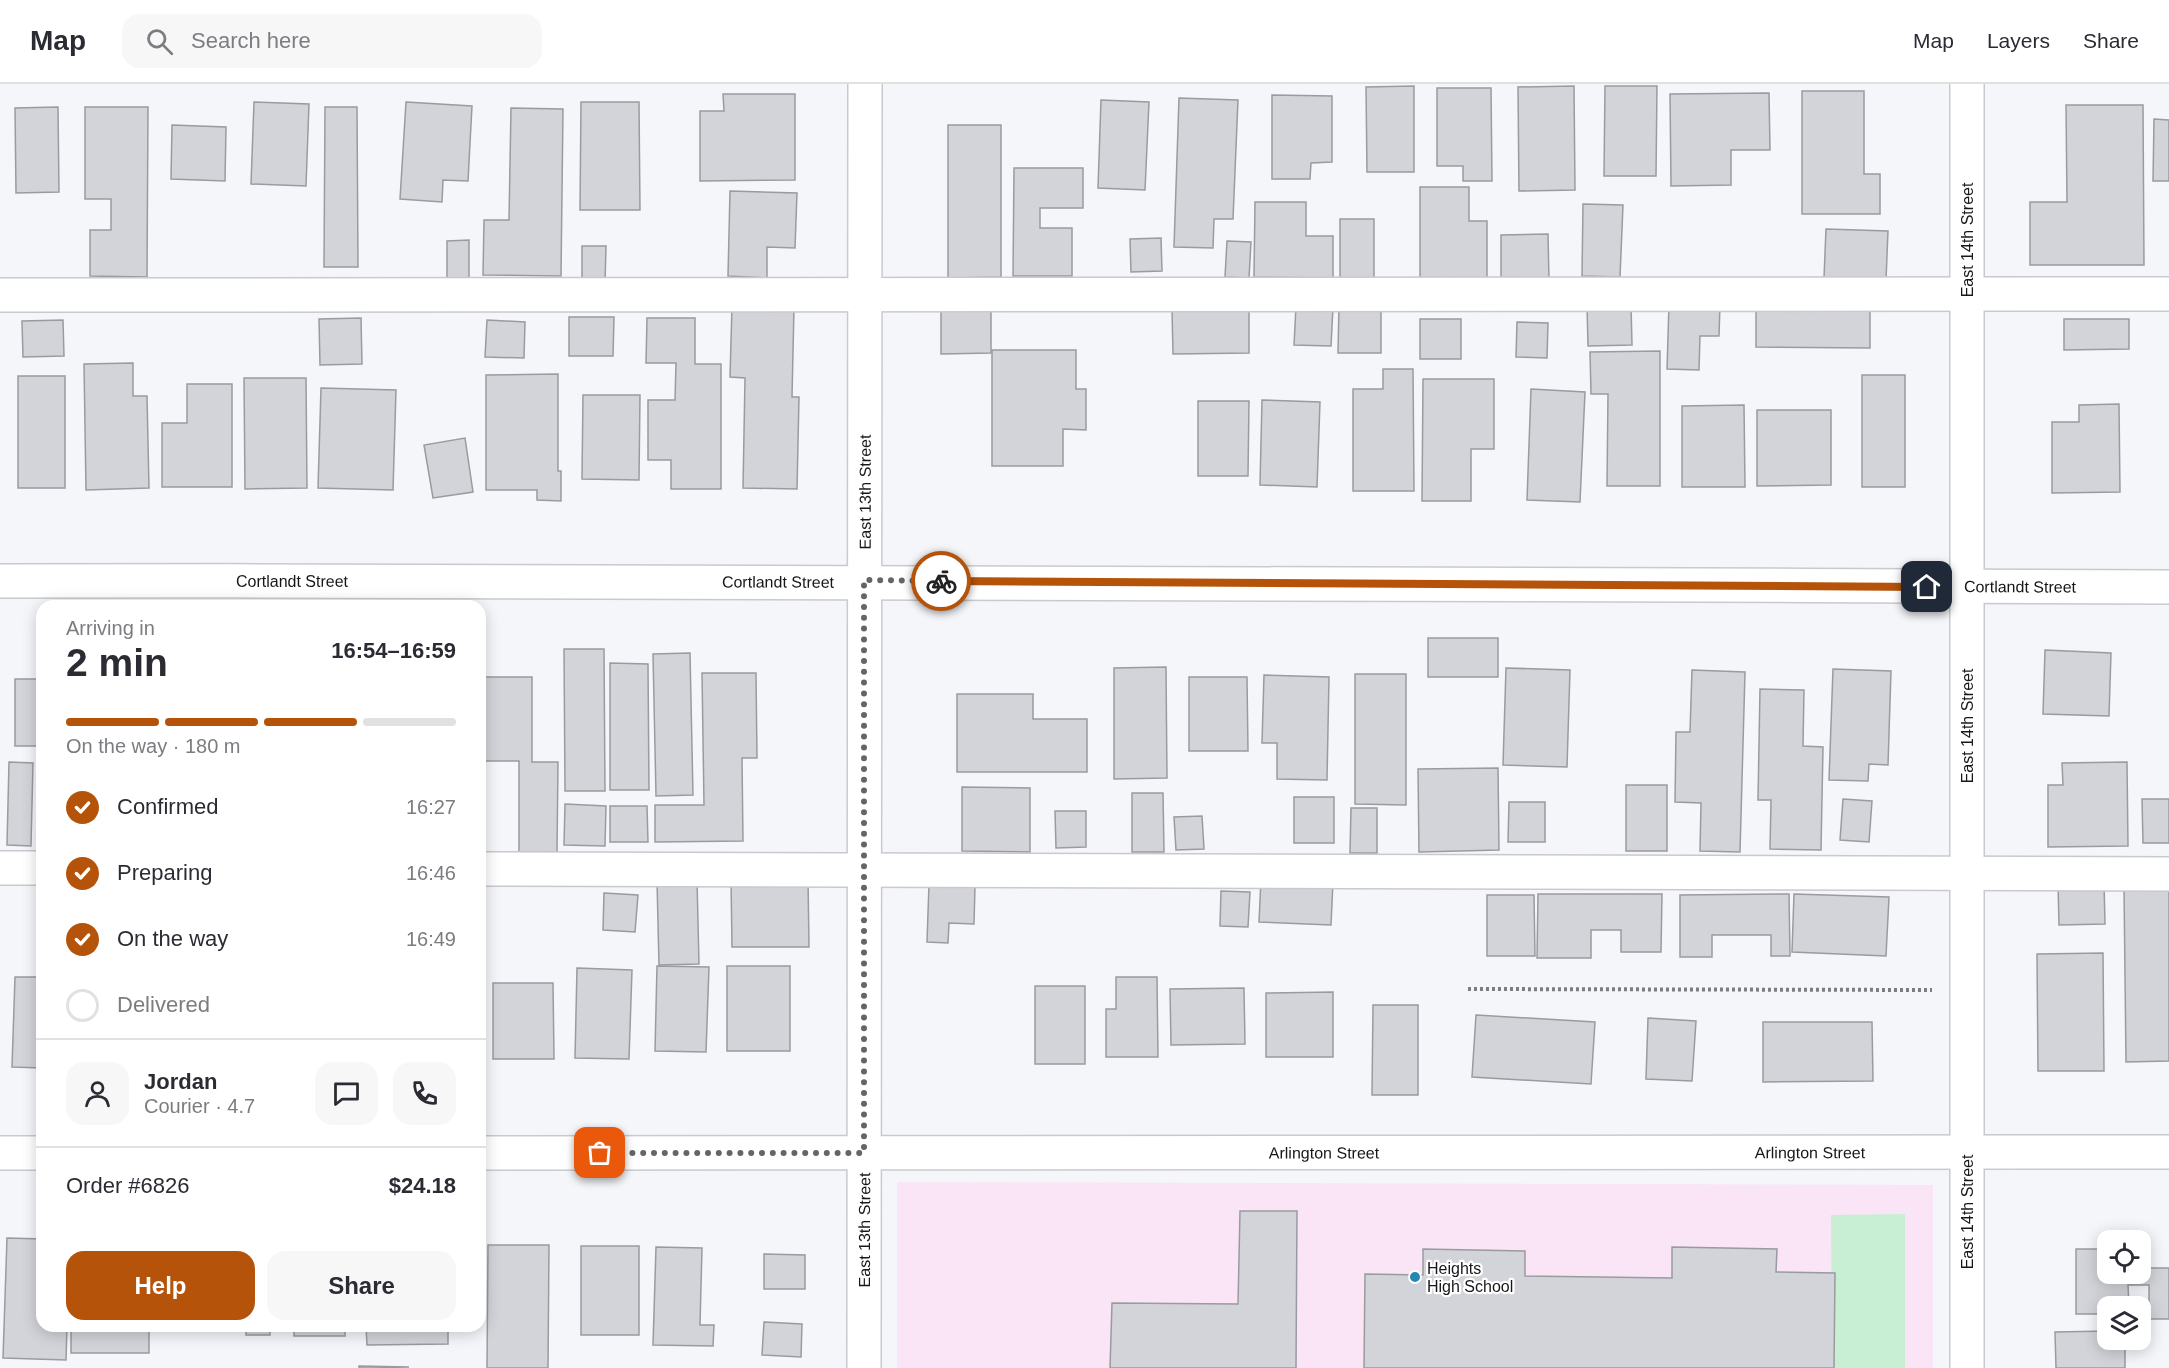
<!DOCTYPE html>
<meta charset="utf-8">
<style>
:root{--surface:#fff;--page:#f7f7f7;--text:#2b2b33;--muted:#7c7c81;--line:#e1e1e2;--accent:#b45309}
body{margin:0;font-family:Arial,sans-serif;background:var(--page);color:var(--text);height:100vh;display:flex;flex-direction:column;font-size:22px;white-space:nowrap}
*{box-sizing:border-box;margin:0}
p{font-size:20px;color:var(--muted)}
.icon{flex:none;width:33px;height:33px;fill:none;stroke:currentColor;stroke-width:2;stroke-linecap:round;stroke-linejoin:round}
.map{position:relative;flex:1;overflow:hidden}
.sheet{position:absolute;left:36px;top:516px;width:450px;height:732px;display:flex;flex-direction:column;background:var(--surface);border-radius:18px;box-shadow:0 3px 15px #0003}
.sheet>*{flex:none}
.tools{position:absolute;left:2097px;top:1146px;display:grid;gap:12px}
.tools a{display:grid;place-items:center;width:54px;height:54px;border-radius:12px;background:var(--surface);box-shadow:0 3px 15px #0003;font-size:30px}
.pin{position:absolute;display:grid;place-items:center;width:51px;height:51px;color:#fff;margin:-26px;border-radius:12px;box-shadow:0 3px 9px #0006}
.courier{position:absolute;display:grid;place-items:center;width:60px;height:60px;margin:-30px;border:4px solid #b45309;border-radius:50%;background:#fff;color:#222;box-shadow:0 2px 8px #0007}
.summary em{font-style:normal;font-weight:600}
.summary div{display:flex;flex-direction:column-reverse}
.summary{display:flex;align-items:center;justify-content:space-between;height:102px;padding:0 30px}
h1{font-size:39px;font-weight:600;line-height:45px}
.bar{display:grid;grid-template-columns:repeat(4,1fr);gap:9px 6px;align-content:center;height:72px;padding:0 30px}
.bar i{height:8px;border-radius:4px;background:var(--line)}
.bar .on{background:var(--accent)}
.bar p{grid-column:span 4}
.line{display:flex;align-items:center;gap:15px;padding:0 30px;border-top:2px solid var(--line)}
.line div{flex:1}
.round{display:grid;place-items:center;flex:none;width:63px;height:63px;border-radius:18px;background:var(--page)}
ol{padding:0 30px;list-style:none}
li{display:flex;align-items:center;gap:18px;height:66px}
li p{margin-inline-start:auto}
li .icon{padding:6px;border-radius:50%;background:var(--accent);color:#fff;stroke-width:4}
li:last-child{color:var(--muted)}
li i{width:33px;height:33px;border:3px solid var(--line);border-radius:50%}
.button{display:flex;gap:12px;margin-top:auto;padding:12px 30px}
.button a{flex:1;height:69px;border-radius:18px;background:var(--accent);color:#fff;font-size:24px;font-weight:600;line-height:69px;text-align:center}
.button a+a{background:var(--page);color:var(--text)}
header{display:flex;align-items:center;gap:36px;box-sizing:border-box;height:84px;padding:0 30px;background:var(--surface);border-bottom:2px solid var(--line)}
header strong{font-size:28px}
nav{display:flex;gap:33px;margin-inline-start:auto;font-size:21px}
.search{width:420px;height:54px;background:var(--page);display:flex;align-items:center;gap:15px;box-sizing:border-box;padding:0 21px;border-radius:18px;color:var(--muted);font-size:22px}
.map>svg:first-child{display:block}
.education{fill:#f9e5f5}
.green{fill:#c8efd3}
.building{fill:#d3d4d9;stroke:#999b9f;stroke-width:1.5}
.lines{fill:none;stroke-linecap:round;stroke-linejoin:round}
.minor-casing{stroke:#c9cacf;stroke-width:36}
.path{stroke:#7c7d80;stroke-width:4;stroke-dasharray:3 3;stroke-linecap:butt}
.minor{stroke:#fff;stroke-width:33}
.done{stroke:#646567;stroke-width:6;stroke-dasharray:0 10.8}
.route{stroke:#b45309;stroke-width:8}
.poi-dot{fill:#2787b3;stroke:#fff;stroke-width:2}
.labels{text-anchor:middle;stroke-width:4.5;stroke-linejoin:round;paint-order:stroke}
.street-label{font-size:16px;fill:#161718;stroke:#fff}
.poi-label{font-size:16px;fill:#161718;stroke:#fff;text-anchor:start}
</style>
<header>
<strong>Map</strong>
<div class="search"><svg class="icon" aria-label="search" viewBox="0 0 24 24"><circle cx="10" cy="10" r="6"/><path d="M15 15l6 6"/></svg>Search here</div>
<nav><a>Map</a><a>Layers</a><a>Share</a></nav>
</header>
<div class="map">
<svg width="2169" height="1284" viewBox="0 0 2169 1284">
<rect width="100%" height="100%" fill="#f4f6fa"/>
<polygon class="education" points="897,1098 1933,1101 1933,1284 897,1284"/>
<polygon class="green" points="1905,1130 1905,1284 1832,1284 1831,1131"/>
<g class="building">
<polygon points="1414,2 1414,88 1367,88 1366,3"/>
<polygon points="1574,2 1575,106 1519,107 1518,3"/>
<polygon points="1605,2 1657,2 1656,92 1604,92"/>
<polygon points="1437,4 1491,4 1492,97 1463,97 1463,82 1437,82"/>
<polygon points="1802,7 1864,7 1864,90 1880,90 1880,130 1802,130"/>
<polygon points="1769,9 1770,66 1731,66 1731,101 1671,102 1670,10"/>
<polygon points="723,10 795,10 795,96 700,97 700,27 724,27"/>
<polygon points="1272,11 1332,12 1332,78 1311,79 1310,95 1272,95"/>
<polygon points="1179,14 1238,16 1233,135 1214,135 1213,164 1174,163"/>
<polygon points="1101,16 1149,18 1145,106 1098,104"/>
<polygon points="254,18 309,20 306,102 251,100"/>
<polygon points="406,18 472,22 468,97 443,96 442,118 400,115"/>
<polygon points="581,18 639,18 640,126 580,126"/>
<polygon points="2066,21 2143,21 2144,181 2030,181 2030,118 2067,118"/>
<polygon points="58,23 59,108 16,109 15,24"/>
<polygon points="85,23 148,23 147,193 90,192 90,146 111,146 111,115 85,115"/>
<polygon points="325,23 357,23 358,183 324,183"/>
<polygon points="511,24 563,25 561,192 483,191 484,136 509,136"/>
<polygon points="2154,35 2169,36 2169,97 2153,97"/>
<polygon points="172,41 226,43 225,97 171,95"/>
<polygon points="948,41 1001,41 1001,193 948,194"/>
<polygon points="1014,84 1083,84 1083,124 1040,124 1040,144 1072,144 1072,192 1013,192"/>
<polygon points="1420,103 1469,103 1469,137 1487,137 1487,197 1420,198"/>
<polygon points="730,107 797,109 795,164 767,163 767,194 728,192"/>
<polygon points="1255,118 1306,118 1306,152 1333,152 1333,194 1254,193"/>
<polygon points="1583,120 1623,121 1620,193 1582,192"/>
<rect x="1340" y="135" width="34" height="59"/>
<polygon points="1826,145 1888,147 1886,196 1824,194"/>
<polygon points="1548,150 1549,196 1501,197 1501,151"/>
<polygon points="1161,154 1162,187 1131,188 1130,155"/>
<polygon points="469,156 469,194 447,194 447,157"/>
<polygon points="1227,157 1251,158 1249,194 1225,193"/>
<polygon points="582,162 606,162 605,199 582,198"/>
<polygon points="1669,220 1720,221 1719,252 1700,252 1699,286 1667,285"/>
<polygon points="1339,221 1381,221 1381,269 1338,269"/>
<polygon points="1587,221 1631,221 1632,261 1588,262"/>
<polygon points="1756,221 1870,221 1870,264 1756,263"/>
<polygon points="732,222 794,223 792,313 799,313 797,405 743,404 745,294 730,293"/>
<polygon points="1296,222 1333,223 1331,262 1294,261"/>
<polygon points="941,224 991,224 991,269 941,270"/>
<polygon points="1249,225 1249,269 1173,270 1172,226"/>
<polygon points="569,233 614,233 613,272 569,272"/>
<polygon points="361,234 362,280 320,281 319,235"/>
<polygon points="647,234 695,234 695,280 721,280 721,405 671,405 671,376 648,376 648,316 675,316 676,279 646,279"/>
<rect x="1420" y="235" width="41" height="40"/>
<polygon points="2064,235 2129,235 2129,265 2064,266"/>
<polygon points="63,236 64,272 23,273 22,237"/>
<polygon points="487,236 525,238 524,274 485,273"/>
<polygon points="1517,238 1548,239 1547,274 1516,273"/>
<polygon points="992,266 1076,266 1076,305 1086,305 1086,346 1063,345 1063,382 992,382"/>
<polygon points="1660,267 1660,402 1607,402 1608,310 1591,310 1590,268"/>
<polygon points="133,279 133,312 147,312 149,404 86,406 84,280"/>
<polygon points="1383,285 1413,285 1414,407 1353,407 1353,305 1383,305"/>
<polygon points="558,290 558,387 561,387 561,417 537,416 537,406 486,406 486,291"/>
<rect x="1862" y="291" width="43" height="112"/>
<rect x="18" y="292" width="47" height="112"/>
<polygon points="244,294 306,294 307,404 245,405"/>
<polygon points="1423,295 1494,295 1494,365 1471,365 1471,417 1422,417"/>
<polygon points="187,300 232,300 232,403 162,403 162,339 187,339"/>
<polygon points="321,304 396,306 393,406 318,404"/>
<polygon points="1531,305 1585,308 1580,418 1527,416"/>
<polygon points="583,311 640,311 639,396 582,395"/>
<polygon points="1262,316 1320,318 1317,403 1260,401"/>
<polygon points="1198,317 1249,317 1248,392 1198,392"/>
<polygon points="2119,320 2120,408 2052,409 2052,338 2079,338 2079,321"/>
<polygon points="1744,321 1745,403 1682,403 1682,322"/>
<polygon points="1757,326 1831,326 1831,401 1757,402"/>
<polygon points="465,354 473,408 433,414 424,361"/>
<rect x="1428" y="554" width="70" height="39"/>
<polygon points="564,565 604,565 605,707 565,707"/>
<polygon points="2045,566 2111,569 2109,632 2043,630"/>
<polygon points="690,569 693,711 656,712 653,570"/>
<polygon points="610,579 648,580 649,706 610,706"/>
<polygon points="1166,583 1167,694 1114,695 1114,584"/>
<polygon points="1506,584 1570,586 1567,683 1503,681"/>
<polygon points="1833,585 1891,587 1888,681 1869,680 1868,697 1829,696"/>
<polygon points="1692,586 1745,588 1740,768 1700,767 1701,719 1675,718 1676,648 1690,648"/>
<polygon points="702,589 756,589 757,674 742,674 743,757 655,758 655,721 704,721"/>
<polygon points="1355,590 1406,590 1406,721 1355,720"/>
<polygon points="1264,591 1329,593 1327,696 1277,695 1277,659 1262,659"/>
<polygon points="483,593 532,593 532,678 558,678 557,768 519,768 519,677 483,677"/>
<polygon points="1189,593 1247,593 1248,667 1189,667"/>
<rect x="15" y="595" width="27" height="67"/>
<polygon points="1760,605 1804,606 1803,662 1823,663 1821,766 1770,765 1771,716 1758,716"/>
<polygon points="957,610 1033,610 1033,635 1087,635 1087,688 957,688"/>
<polygon points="9,678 33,679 31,762 7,761"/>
<polygon points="2127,678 2128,762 2048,763 2048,701 2063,701 2062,679"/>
<polygon points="1498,684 1499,766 1419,768 1418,685"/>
<rect x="1626" y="701" width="41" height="66"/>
<polygon points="962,703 1030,704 1030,768 962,767"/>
<polygon points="1132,709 1163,709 1164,768 1132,768"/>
<rect x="1294" y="713" width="40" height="46"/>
<polygon points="1843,715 1872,717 1869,758 1840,756"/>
<polygon points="2142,715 2169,715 2169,759 2143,759"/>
<polygon points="1509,718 1545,718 1545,758 1508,758"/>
<polygon points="565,720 606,722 605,762 564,761"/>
<polygon points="610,722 647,722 648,758 610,758"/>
<polygon points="1351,724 1377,724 1377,769 1350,769"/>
<polygon points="1055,727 1086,727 1086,763 1056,764"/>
<polygon points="1202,732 1204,765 1176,766 1174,733"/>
<polygon points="808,794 809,863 732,863 731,795"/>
<polygon points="1261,795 1333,798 1331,841 1259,838"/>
<polygon points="697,796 699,880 659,881 657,797"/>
<polygon points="2104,798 2105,840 2059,841 2058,799"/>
<polygon points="929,800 975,802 974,840 949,839 948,859 927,858"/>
<polygon points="2124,804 2169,804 2169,977 2126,978"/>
<polygon points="1221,807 1250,808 1248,843 1220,842"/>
<polygon points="604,809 638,811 635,848 603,846"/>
<polygon points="1538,810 1662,810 1661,868 1621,868 1621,846 1591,846 1591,874 1537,874"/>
<polygon points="1789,810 1790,872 1771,872 1771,851 1712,851 1712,873 1680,873 1680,811"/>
<polygon points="1794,810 1889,813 1886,872 1792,868"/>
<polygon points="1487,811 1534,811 1535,872 1487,872"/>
<polygon points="2103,869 2104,987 2038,987 2037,870"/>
<polygon points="657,882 709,883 706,968 655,967"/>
<rect x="727" y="882" width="63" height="85"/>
<polygon points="577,884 632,886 629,975 575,974"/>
<polygon points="15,893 42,893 42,984 12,983"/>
<polygon points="1116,893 1157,893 1158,973 1106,973 1106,925 1116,925"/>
<polygon points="493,899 553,899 554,975 493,975"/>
<rect x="1035" y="902" width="50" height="78"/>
<polygon points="1244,904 1245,960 1171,961 1170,905"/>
<polygon points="1333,908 1333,973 1266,973 1266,909"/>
<polygon points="1373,921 1418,921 1418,1011 1372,1011"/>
<polygon points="1476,931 1595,938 1591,1000 1472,993"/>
<polygon points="1648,934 1696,937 1692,997 1646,995"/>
<polygon points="1763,938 1872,938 1873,997 1763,998"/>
<polygon points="1240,1127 1297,1127 1296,1284 1110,1284 1112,1219 1238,1220"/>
<polygon points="7,1154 42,1155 42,1242 67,1242 66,1276 3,1274"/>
<polygon points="488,1161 549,1161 548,1284 487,1284"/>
<rect x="581" y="1162" width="58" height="89"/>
<polygon points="656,1163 702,1164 700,1241 714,1241 713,1262 653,1261"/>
<polygon points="1672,1163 1777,1165 1776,1188 1835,1189 1834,1284 1364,1284 1365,1190 1423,1191 1423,1165 1525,1167 1525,1192 1672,1194"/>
<polygon points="2076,1165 2108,1165 2108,1190 2140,1190 2140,1184 2169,1184 2169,1235 2149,1235 2149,1201 2128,1201 2129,1222 2108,1222 2108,1230 2076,1230"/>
<polygon points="764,1170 805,1171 805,1205 764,1205"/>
<polygon points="764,1238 802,1240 801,1273 762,1271"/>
<rect x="71" y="1242" width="78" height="27"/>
<rect x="156" y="1242" width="20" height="4"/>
<rect x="246" y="1242" width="24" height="9"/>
<rect x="294" y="1242" width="51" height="10"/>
<polygon points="366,1242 448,1242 448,1260 367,1261"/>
<polygon points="2108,1247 2108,1256 2125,1256 2125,1284 2056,1284 2055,1248"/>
<polygon points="359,1282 409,1283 359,1284"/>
</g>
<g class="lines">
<g class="minor-casing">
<g id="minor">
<polyline points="1967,0 1967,1284"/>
<polyline points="0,211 2169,210"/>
<path id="s1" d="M0,497C723,496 1446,500 2169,503"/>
<polyline points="0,784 42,784"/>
<polyline points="480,785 2169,790"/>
<polyline points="0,1069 42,1069"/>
<path id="s2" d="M480,1069L2169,1068"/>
<path id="s3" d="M864,1284L865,0"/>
</g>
</g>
<polyline class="path" points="1468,905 1932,906"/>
<use href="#minor" class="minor"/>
</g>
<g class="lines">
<polyline class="done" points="600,1069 864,1069 864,496 941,497"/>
<polyline class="route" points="941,497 1927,503"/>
</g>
<circle class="poi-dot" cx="1415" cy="1193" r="6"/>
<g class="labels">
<g class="street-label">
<text transform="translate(1967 156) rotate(-90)" y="6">East 14th Street</text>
<text dy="6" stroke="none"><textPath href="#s3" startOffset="876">East 13th Street</textPath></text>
<text dy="6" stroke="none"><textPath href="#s1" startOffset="778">Cortlandt Street</textPath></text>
<text dy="6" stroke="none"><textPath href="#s1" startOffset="292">Cortlandt Street</textPath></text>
<text dy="6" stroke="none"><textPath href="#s1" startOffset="2020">Cortlandt Street</textPath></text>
<text transform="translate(1967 642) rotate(-90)" y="6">East 14th Street</text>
<text dy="6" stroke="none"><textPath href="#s2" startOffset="844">Arlington Street</textPath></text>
<text dy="6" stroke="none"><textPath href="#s2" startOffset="1330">Arlington Street</textPath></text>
<text transform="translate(1967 1128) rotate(-90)" y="6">East 14th Street</text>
<text dy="6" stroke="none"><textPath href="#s3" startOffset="138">East 13th Street</textPath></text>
</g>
<g class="poi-label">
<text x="1427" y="1190">Heights<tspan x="1427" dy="18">High School</tspan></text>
</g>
</g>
</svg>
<div class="tools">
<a><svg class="icon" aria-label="locate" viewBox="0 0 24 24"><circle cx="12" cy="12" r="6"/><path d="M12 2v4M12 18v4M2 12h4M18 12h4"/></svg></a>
<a><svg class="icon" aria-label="layers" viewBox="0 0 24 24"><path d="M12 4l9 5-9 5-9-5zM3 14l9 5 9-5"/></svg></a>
</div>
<div class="pin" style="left:600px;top:1069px;background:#ea580c"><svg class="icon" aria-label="bag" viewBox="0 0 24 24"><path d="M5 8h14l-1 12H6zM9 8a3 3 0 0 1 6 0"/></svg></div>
<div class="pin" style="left:1927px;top:503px;background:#1f2937"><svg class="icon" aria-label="home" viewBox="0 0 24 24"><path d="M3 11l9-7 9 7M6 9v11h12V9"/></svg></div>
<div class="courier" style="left:941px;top:497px"><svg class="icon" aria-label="bike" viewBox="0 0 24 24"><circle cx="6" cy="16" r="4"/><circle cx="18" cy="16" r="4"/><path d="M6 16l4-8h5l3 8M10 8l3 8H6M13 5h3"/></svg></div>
<section class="sheet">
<div class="summary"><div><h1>2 min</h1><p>Arriving in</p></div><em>16:54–16:59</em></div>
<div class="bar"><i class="on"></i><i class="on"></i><i class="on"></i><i></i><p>On the way · 180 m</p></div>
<ol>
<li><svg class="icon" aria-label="check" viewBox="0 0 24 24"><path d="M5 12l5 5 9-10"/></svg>Confirmed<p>16:27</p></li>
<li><svg class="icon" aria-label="check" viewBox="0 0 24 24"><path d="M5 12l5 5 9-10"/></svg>Preparing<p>16:46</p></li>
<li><svg class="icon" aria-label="check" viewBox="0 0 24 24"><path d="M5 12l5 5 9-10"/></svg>On the way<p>16:49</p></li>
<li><i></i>Delivered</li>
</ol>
<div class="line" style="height:108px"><a class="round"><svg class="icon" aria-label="person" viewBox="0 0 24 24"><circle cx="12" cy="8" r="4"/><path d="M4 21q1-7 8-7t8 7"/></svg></a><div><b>Jordan</b><p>Courier · 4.7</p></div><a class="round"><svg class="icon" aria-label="chat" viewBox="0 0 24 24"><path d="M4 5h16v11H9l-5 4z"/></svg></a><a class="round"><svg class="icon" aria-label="phone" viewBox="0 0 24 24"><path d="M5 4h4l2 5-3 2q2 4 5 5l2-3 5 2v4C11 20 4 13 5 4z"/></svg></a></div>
<div class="line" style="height:78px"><div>Order #6826</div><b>$24.18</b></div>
<div class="button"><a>Help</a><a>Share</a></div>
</section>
</div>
